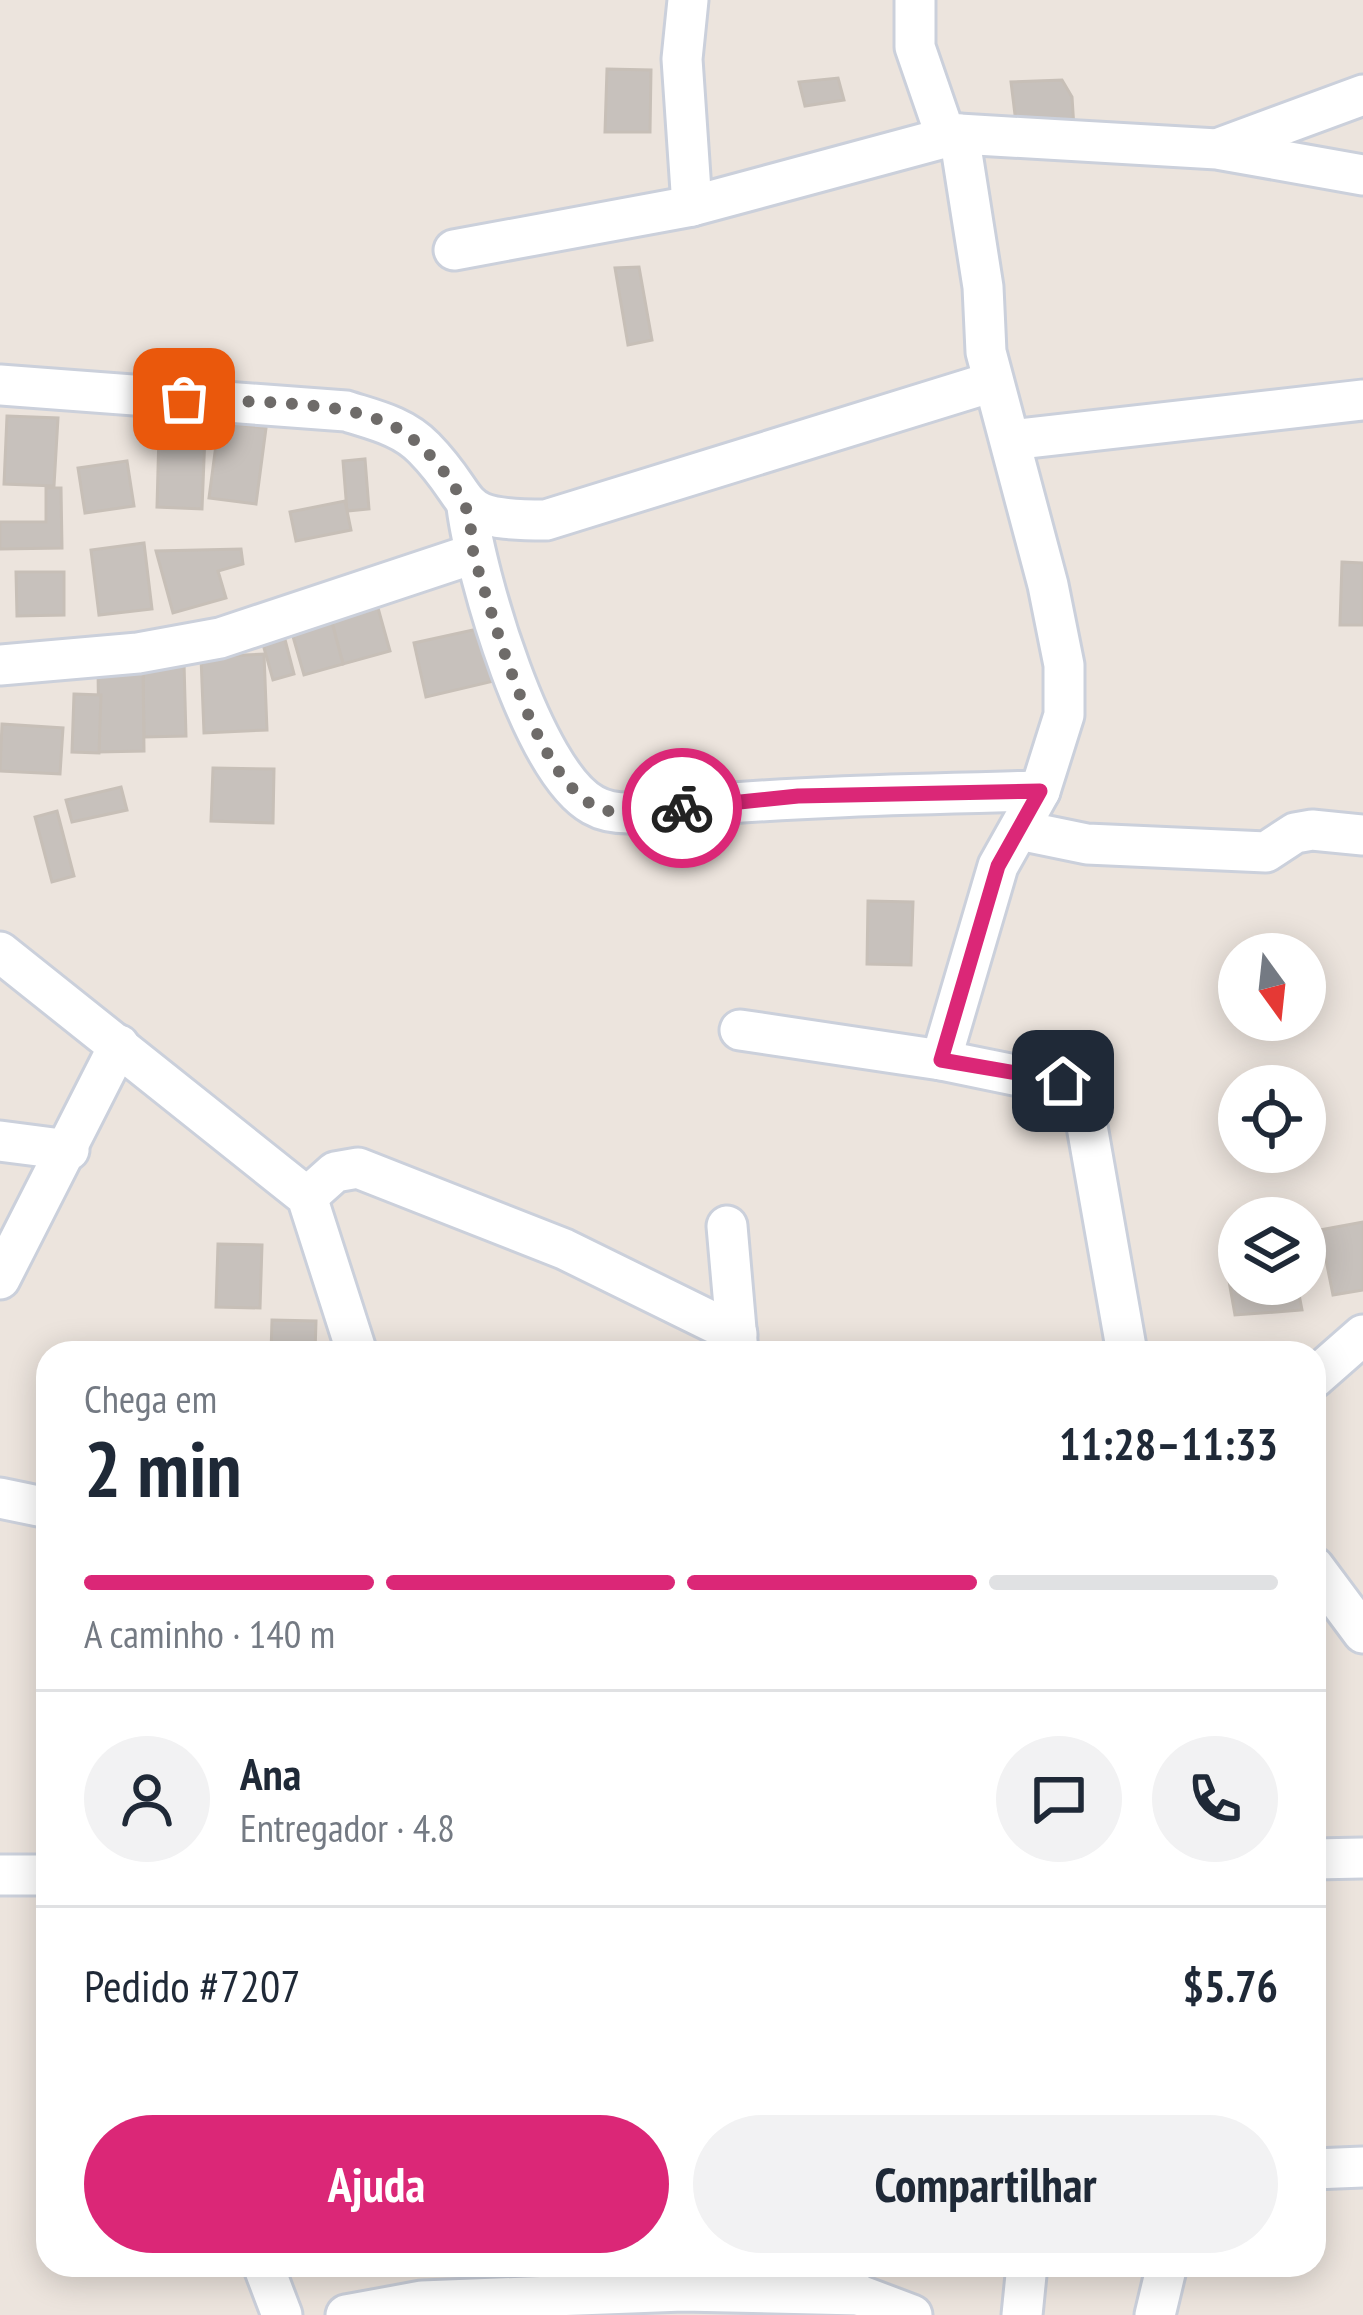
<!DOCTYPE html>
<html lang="pt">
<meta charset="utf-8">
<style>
:root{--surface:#fff;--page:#f2f2f3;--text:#1f2937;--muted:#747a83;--line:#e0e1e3;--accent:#db2777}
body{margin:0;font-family:"PT Sans Narrow",sans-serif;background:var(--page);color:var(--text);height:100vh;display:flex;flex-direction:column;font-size:45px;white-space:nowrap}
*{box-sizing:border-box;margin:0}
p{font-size:39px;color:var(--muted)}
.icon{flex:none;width:66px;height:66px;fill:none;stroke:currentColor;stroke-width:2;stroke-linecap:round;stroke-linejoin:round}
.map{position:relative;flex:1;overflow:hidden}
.side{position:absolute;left:36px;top:1341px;width:1290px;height:936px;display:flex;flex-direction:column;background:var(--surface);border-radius:36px;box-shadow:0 6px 30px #0003}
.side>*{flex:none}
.needle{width:78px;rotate:165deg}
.tools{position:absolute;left:1218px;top:933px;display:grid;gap:24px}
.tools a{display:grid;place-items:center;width:108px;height:108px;border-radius:50%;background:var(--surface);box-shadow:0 6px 30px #0003;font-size:60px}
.pin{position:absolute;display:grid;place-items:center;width:102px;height:102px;color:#fff;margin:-51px;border-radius:24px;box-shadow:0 6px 18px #0006}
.courier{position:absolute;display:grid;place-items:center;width:120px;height:120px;margin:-60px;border:9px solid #db2777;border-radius:50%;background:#fff;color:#222;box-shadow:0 3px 15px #0007}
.overview em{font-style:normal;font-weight:600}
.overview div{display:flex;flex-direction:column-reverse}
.overview{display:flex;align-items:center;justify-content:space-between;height:204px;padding:0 48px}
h1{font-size:78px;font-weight:600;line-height:90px}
.bar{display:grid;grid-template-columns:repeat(4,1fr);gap:18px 12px;align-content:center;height:144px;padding:0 48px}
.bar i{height:15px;border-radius:9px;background:var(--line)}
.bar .selected{background:var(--accent)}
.bar p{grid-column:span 4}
.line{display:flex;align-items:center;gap:30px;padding:0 48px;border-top:3px solid var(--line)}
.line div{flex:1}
.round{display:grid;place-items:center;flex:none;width:126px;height:126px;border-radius:63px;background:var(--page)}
.button{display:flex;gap:24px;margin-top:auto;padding:24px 48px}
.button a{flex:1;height:138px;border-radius:72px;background:var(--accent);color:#fff;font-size:48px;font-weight:600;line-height:138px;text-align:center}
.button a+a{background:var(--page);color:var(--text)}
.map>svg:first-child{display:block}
.building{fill:#c7c1bc;stroke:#c7bfb7;stroke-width:3}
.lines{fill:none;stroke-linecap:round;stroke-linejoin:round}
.minor-casing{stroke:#cbd0db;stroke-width:45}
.minor{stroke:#fff;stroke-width:39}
.done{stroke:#6e6b69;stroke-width:12;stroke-dasharray:0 21.6}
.route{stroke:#db2777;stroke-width:15}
</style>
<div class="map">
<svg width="1363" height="2315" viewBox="0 0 1363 2315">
<rect width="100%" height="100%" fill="#ece4dd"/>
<g class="building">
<polygon points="607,69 651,70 650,132 605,132"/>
<polygon points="838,78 844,100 805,106 799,82"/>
<polygon points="1062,80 1072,97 1075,144 1018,139 1011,82"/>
<polygon points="639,267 652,340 628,345 615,268"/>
<polygon points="7,416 58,418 54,486 4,484"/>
<polygon points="219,422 266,428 256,504 209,498"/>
<polygon points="159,434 205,435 202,509 157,507"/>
<polygon points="365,459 369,509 347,511 343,461"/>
<polygon points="127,461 134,506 85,513 78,468"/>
<polygon points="46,488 61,488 62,548 0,549 0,522 46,522"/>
<polygon points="345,501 351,530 296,541 290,512"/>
<polygon points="144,543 152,609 99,615 91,550"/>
<polygon points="241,549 243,564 218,571 226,598 173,613 156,551"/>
<polygon points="1342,562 1363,563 1363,625 1340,625"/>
<polygon points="16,572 64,572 64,615 17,616"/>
<polygon points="373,590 390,651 343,664 326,604"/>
<polygon points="332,622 343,664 304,675 292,633"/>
<polygon points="482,628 494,681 426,697 414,643"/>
<polygon points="283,632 294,674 273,680 261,637"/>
<polygon points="264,654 267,730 204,733 201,657"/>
<polygon points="184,663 186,736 144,737 143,664"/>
<polygon points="143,666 144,751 99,752 98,667"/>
<polygon points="74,694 101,695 99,753 72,752"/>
<polygon points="2,724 63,728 60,774 0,771"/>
<polygon points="213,768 274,769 273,823 211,821"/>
<polygon points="121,787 127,810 72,822 66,800"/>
<polygon points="57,811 74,876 52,882 35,817"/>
<polygon points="868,901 913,902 911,965 867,964"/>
<polygon points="1363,1222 1363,1290 1333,1295 1320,1230"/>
<polygon points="218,1244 262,1245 260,1308 216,1307"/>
<polygon points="1239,1252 1239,1284 1297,1284 1302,1310 1235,1315 1224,1253"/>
<polygon points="272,1320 316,1321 315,1353 271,1353"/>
</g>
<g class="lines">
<g class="minor-casing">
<g id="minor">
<polyline points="688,0 682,59 692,206"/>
<polyline points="915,0 915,47 945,134 959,134 983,287 986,352 1048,585 1064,665 1064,715 1040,791 998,866 941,1060"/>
<polyline points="1222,147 1363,95"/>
<polyline points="454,250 692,206 959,134 1217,149 1363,175"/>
<path d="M0,385L346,411C374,420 403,426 424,448C479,504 449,520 546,520L992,382"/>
<polyline points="1010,440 1363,400"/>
<path d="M467,507C476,576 532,771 593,805C619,820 656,810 683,807C802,796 921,794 1040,791"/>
<polyline points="0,665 138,653 220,638 473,554"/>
<polyline points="1019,830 1087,844 1266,852 1295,833 1312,830 1363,835"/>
<polyline points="0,952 307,1197 357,1353"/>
<polyline points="740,1030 941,1060 1073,1087 1084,1109 1127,1353"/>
<polyline points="0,1141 69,1150"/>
<polyline points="307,1197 335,1172 358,1168 564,1249 737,1334"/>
<polyline points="727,1226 738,1352"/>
<polyline points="0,1279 119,1045"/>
<polyline points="1314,1378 1363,1335"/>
<polyline points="0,1498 48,1508"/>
<polyline points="1314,1567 1363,1633"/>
<polyline points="1314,1859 1363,1858"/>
<polyline points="0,1875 48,1875"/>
<polyline points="1314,2169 1363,2167"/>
<polyline points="263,2265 282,2315"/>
<polyline points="822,2265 859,2295 912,2315"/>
<polyline points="346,2315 422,2301 683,2291 859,2295"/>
<polyline points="1022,2315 1027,2265"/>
<polyline points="1155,2315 1167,2265"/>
</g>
</g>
<use href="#minor" class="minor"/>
</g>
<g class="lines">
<path class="done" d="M184,399C244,403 350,398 400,430C426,446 452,478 465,506C473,521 470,543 475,560C496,625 533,768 591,804C617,820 654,810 682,808"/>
<polyline class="route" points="682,808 798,796 1040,791 998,866 941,1060 1063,1081"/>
</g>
</svg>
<div class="tools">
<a><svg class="needle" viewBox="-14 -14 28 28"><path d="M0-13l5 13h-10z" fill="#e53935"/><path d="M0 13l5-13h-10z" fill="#747a83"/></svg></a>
<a><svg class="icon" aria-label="locate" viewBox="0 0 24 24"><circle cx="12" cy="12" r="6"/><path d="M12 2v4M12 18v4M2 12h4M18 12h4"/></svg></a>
<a><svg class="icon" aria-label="layers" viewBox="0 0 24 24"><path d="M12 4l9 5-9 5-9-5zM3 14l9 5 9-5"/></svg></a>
</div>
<div class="pin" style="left:184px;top:399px;background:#ea580c"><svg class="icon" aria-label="bag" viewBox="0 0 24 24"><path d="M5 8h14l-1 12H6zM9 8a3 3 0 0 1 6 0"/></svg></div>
<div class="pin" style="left:1063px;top:1081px;background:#1f2937"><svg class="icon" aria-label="home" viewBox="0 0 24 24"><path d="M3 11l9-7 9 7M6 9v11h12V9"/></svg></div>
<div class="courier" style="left:682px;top:808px"><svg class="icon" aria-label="bike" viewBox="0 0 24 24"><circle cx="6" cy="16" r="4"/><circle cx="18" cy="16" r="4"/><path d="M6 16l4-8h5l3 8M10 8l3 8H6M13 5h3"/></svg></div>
<section class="side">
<div class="overview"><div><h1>2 min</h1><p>Chega em</p></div><em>11:28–11:33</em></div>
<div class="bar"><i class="selected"></i><i class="selected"></i><i class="selected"></i><i></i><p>A caminho · 140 m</p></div>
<div class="line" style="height:216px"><a class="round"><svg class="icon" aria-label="person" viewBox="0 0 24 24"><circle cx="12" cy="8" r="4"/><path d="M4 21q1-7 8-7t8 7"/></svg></a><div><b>Ana</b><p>Entregador · 4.8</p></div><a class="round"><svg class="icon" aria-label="chat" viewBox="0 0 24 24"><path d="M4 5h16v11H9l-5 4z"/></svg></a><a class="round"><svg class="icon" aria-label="phone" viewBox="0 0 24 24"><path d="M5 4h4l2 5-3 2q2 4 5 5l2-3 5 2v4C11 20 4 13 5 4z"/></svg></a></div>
<div class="line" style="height:156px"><div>Pedido #7207</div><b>$5.76</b></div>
<div class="button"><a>Ajuda</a><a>Compartilhar</a></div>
</section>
</div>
